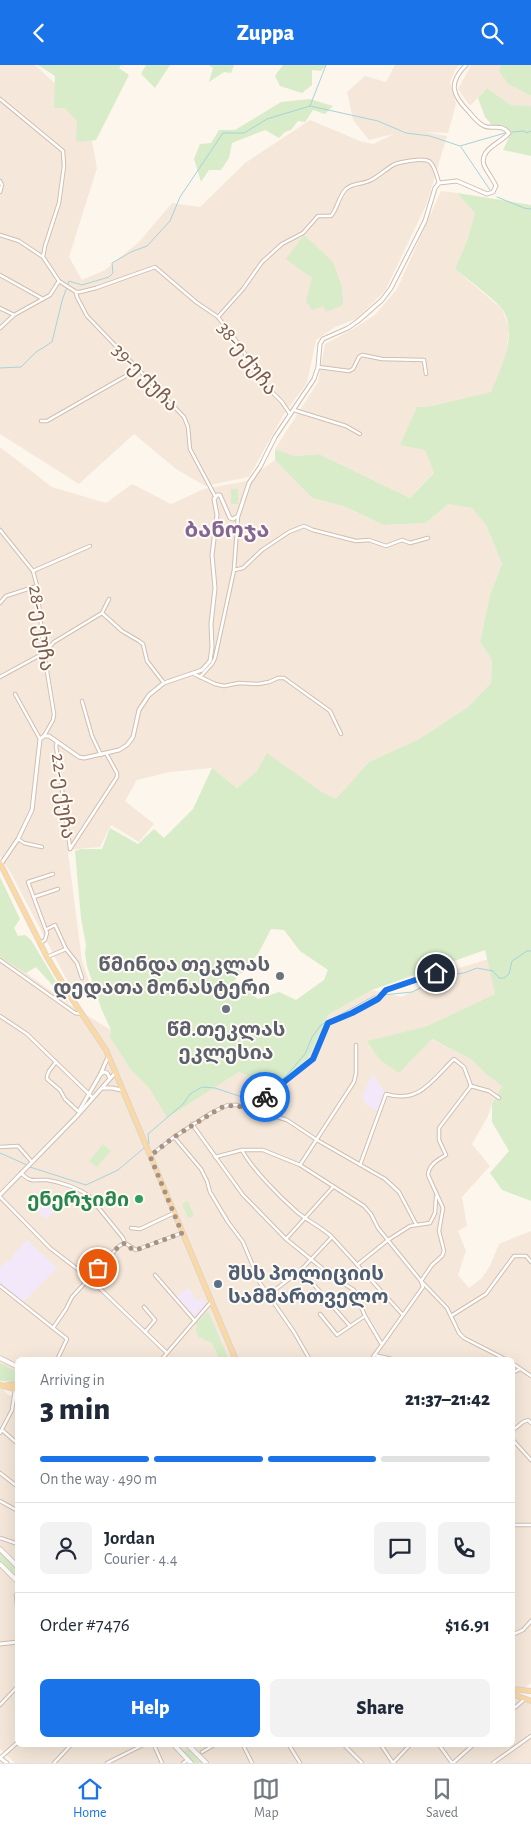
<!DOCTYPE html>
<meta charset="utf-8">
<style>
:root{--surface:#fff;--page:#f2f2f3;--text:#1f2937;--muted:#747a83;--line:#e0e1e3;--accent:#1a73e8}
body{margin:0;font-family:"Alegreya Sans","Noto Sans Georgian",sans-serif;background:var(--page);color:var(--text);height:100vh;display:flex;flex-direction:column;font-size:19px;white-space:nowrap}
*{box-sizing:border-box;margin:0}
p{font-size:16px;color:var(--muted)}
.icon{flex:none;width:28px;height:28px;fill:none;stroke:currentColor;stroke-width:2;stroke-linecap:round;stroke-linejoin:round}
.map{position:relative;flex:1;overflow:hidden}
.side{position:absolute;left:15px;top:1292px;width:500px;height:390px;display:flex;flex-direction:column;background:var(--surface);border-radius:8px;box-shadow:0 5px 20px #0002}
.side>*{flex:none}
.pin{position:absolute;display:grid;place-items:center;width:42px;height:42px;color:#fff;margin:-21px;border:2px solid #fff;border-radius:50%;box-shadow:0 1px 5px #0007}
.courier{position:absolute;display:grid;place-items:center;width:50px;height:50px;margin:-25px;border:4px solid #1a73e8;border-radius:50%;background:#fff;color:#222;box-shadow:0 1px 6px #0007}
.head em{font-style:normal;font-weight:800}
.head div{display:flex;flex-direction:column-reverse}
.head{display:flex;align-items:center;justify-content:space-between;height:85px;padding:0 25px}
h1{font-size:32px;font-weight:800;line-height:38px}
.bar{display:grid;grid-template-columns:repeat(4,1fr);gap:8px 5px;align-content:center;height:60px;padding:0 25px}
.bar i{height:6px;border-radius:4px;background:var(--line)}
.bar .on{background:var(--accent)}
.bar p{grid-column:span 4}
.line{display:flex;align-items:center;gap:12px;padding:0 25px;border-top:1px solid var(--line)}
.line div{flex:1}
.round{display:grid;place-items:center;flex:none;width:52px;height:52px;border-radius:8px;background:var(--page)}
.primary-button{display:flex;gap:10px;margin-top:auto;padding:10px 25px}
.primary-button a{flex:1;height:58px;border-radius:8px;background:var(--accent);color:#fff;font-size:20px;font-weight:800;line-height:58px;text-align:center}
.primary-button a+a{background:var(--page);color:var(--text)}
header{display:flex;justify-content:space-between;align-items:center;height:65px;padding:0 25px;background:var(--accent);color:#fff;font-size:22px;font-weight:800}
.menu{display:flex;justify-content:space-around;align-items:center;height:70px;border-top:1px solid var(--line);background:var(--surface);font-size:14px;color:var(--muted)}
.menu a{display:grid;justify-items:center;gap:2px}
.menu .on{color:var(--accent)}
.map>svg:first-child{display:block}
.residential{fill:#f5e8da}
.education{fill:#f3e8fa}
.green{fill:#d8ecc9;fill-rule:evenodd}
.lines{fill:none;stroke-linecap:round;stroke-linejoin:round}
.stream{stroke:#a5d3da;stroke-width:1}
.minor-casing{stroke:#d1beb0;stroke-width:4.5}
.tertiary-casing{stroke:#d1beb0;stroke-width:5}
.secondary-casing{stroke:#d6c0b0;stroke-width:5.5}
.primary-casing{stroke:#dad1cd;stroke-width:6}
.minor{stroke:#fff;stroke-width:2.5}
.tertiary{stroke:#fff;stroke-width:3}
.secondary{stroke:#fff;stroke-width:4}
.primary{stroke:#fbd9a5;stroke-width:4.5}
.done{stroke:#a89285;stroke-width:5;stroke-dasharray:0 9}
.route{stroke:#1a73e8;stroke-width:6}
.worship-dot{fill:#6b7280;stroke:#fffaf3;stroke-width:2}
.leisure-dot{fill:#2e9e5b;stroke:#fffaf3;stroke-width:2}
.service-dot{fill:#5c6f8a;stroke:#fffaf3;stroke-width:2}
.labels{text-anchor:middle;stroke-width:4;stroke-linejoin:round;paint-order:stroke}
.street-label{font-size:20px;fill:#7a5c4d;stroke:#fffaf3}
.worship-label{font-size:20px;font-weight:bold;fill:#5b616d;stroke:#fffaf3;text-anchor:end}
.leisure-label{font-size:20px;font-weight:bold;fill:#27864d;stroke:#fffaf3;text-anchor:end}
.service-label{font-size:20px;font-weight:bold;fill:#4e5e75;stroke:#fffaf3;text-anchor:start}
.quarter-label{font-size:22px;font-weight:bold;fill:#846695;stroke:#fffaf3}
</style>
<header><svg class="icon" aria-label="back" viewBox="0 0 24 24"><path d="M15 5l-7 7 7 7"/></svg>Zuppa<svg class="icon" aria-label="search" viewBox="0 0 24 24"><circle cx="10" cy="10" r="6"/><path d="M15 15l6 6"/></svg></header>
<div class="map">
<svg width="531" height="1698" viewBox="0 0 531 1698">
<rect width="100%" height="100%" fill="#fdf6ec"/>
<g class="residential">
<polygon points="0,0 35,0 87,48 97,103 69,192 82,215 105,205 139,177 172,138 200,142 245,98 310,55 360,76 373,79 394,69 369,75 353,55 347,27 365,11 386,17 395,0 460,0 455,5 450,17 456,39 448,68 425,67 447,71 427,138 385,226 356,254 335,262 316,275 307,318 284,349 249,412 205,421 176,404 134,369 79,419 0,369"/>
<polygon points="471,0 501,0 500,6 508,19 531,31 531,41 511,40 487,23 470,41 458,24"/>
<polygon points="441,126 457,128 475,148 467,176 455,204 502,244 509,263 506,291 492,327 431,341 417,342 425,385 434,408 419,423 410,433 319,389 295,391 275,384 318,317 325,279 353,264 375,250 397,224"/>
<polygon points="0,382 52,422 106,438 132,419 171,439 204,424 246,416 275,395 312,433 346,442 383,460 426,458 448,439 472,443 486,460 502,499 490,530 480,577 492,595 491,618 469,641 421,673 369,697 336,735 322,727 257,706 237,723 212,703 170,707 137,715 125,736 154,759 139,777 111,760 100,782 77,784 68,787 82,896 92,925 77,934 12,810 0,791"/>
<polygon points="0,889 70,940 111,965 131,1005 149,1023 167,1053 239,1007 309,992 328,950 372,925 402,932 444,908 488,894 495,929 427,961 368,976 431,974 472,995 486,1009 502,1021 492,1039 488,1051 472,1079 490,1101 462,1132 467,1161 458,1166 466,1186 458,1210 469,1223 482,1213 490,1201 499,1179 531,1166 531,1618 522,1624 513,1624 512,1295 18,1295 17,1311 0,1313"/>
<polygon points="0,1324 3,1324 8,1330 18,1332 18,1680 381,1680 392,1698 15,1698 0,1684"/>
<polygon points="513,1629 531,1633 531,1698 394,1698 382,1680 512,1680"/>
</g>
<g class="education">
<polygon points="374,1011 385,1028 378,1046 369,1041 363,1036 364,1027 371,1012"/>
<polygon points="35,1126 55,1145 46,1154 25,1135"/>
<polygon points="27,1175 57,1203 23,1237 0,1218 0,1203 7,1196 9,1197 14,1191 13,1190"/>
<polygon points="189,1223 195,1234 197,1235 203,1233 206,1240 196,1251 185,1244 176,1231"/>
</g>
<g class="green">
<polygon points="38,0 121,0 119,3 129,10 96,75 76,77 77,56 65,43 54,43 55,11"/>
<polygon points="146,0 170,0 155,23 141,9"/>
<polygon points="209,0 234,0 231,8 224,7 209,17 213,3"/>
<polygon points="283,0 326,0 321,6 312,5 312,20 302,28 280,21 275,11"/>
<polygon points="501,0 531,0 531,31 508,19 499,6"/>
<path d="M487,23L511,40L531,41V91L503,85L511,68C508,60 500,60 492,60L485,52L478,33Z"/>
<polygon points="310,34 333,41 325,49 313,45 305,57 298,56 291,65 285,67 279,73 265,65 232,78 229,93 221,105 209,105 201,117 194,94 200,79 211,78 219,65 235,65 281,37"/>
<path d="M457,128L531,140V1136L502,1125L490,1108L509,1086L492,1057V1039L502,1021L486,1009L472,995L432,974L399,1008L380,995L367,976L427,961L495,929L485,885L372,925L328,950L309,992L275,1022L239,1007L167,1053L149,1023L131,1005L110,972L111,965L101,943L87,901L85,888L86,880L81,853L75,786L81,784H102L110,763L138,779L154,764L164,773L193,744L212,703L237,723L257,706L267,688L322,727L336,734L369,697L421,673L469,641L491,618L492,595L480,577L490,530L502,499L486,460L472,443L448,439L426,458L383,460L346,442L312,433L275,395V384L295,391L319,389L410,433L434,408L425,385L400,380L417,342L431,341L491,327C501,302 518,271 503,245C497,236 465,212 455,204L467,176L475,148ZM271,864L284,865L300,886L328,905L324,915L296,935L279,927L258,934L234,916L258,889Z"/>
<polygon points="304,170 333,197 342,222 343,240 326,247 323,241 312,245 306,236 312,213 286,194"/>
<rect x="231" y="424" width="7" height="15"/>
<polygon points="0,812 20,854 14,863 18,871 25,870 31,875 70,940 36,902 26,908 0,892"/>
<polygon points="103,1079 111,1086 97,1102 89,1096"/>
<polygon points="188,1136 194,1151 188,1153 182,1139"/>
<polygon points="208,1246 229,1295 220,1295 212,1278 204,1275 202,1272 199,1273 195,1263 197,1262 196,1258"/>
<polygon points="0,1298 17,1307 17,1315 14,1317 0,1316"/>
<polygon points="0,1487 17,1505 17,1513 0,1495"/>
<polygon points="189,1683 203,1698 195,1698 184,1687"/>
</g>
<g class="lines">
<g class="stream">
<polyline points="310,41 326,0"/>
<polyline points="512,67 524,66 526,68 531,66"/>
<polyline points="461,82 490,125"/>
<polyline points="497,132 524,143 531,144"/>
<polyline points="0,303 21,302 36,287 52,277 62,236 69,216 82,220 109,212 113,208 112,198 131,187 147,181 170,156 180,132 223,68 244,68 267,54 310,41 378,56 406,68 430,71 460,81 505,68"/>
<polyline points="383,930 412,927 447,910 464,908 477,903 493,906 499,913 504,913 509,909 512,896 527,886 531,886"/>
<polyline points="147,1080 149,1079 148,1069 183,1039 190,1029 202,1022 215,1023 251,1035 286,1011 305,989 312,972 321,960 374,931 379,931"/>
<polyline points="0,1088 27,1100"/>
<polyline points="30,1102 86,1120 118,1105 144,1083"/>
</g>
<g class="minor-casing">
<g id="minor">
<polyline points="0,34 63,86 64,101 59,138 45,181 43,192 59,216 76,227 80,227 96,223 155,202 196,237 218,252 243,285 258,313 282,337 290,349"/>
<polyline points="0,116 2,120 0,127"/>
<polyline points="0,170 19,176 43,192"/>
<polyline points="0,210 43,234"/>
<polyline points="76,227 77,232 87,251 184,352 188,362 190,384 215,431"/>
<polyline points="0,243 14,250"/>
<path d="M218,252L243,224L262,197L282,179L303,168L318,151H331C338,143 338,132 346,124C354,117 362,120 371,115C379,111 385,105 393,100C399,97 425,92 430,97C435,101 437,112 439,118"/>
<polyline points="0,263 14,250 50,230 59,216"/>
<polyline points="318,302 349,306 353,304 359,292 362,290 382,294 424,295 426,309"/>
<polyline points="294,345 346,361 360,369"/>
<polyline points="41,356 47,356 138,304"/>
<polyline points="0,465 33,506 37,521 44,588 54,649 53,655 44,671"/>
<polyline points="234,504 238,451"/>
<polyline points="33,506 90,481"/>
<polyline points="109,534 102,548 122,566 139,576 143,579 147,596 164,618"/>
<polyline points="0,538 6,531 37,521"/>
<polyline points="194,609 215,619 224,621 239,618 258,619 269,617 278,613 284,613 330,646 341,669"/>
<polyline points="0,612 44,588 54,577 102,548"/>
<polyline points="200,612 212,599 215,593 234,505 243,503 262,485 289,467 304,461 313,465 356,476 369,475 386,481 402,475 410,478 428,473"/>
<polyline points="15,629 40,674"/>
<polyline points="82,636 92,671 101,690"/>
<polyline points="57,677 56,681 70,783"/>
<polyline points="18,774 24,778 42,782"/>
<polyline points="70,784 117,712 117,708 106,688"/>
<polyline points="34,832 58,824"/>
<polyline points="47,864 55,860 66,884 47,892"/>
<polyline points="40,878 45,875 47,868 28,817 53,809"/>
<polyline points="66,884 77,898 82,913"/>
<polyline points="0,895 75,948 82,949"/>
<polyline points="0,951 27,969 93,1033"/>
<polyline points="56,997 49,1006 47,1011 47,1014 60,1025 65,1034 79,1047"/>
<polyline points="471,1021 489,1026 499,1033"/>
<polyline points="254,1045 263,1034 313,994 328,958 352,948 378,934 386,925 444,904"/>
<polyline points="192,1059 243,1130 286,1174 333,1212 354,1225 365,1251 381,1278"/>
<polyline points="174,1072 201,1104 207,1116 210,1127 228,1157 243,1177 260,1218 294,1267 310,1295"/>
<polyline points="0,1082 18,1081 32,1097"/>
<path d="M242,1085C251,1103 281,1133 297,1147C308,1156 321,1162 332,1172L402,1249"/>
<polyline points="151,1090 174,1072 211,1048 228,1040 237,1040 287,1055 317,1075 385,1114 399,1127 416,1159"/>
<polyline points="215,1092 242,1085 263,1085 300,1100 364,1141 371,1149 378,1163 421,1216 447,1243 459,1268 464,1273 507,1295"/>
<polyline points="300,1100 354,1017 356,1008 356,980"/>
<path d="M360,1100L386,1029C420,1039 432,1015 454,994L464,1002L471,1021"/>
<path d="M21,1108C32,1119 34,1114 47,1115C61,1117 78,1123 89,1131L123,1173L125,1178"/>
<polyline points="0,1132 50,1183 89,1213 167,1288"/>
<polyline points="131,1163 140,1164 174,1148"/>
<polyline points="286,1174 333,1122"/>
<polyline points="357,1200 388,1175 410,1161 430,1158 435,1148 436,1132"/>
<polyline points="301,1205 350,1261"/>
<polyline points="155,1210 195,1256"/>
<polyline points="0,1221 67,1274 57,1295"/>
<polyline points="267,1231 301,1205 332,1172"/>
<polyline points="144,1242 155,1255 145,1267"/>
<polyline points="320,1249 337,1270 365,1251"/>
<polyline points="451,1251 486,1229 514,1191 526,1191 531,1197"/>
<polyline points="53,1263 66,1244 72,1232 119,1181 125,1178 136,1185 182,1168"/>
<polyline points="374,1290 396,1295"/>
<polyline points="161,1295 211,1237"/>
<path d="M371,1295L423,1222L421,1216L432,1200L442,1191L444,1186L439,1166L443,1143L428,1110C429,1099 438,1095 446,1090L439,1075V1063L471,1021"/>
<polyline points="512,1298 531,1311"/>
<polyline points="512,1308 520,1304"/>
<polyline points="2,1365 18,1379"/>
<polyline points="512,1366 523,1357 528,1355 531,1358"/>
<polyline points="0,1368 12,1345 15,1325"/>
<polyline points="512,1374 531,1395"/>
<polyline points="0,1408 18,1422"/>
<polyline points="0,1436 18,1446"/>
<polyline points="512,1460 531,1460"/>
<polyline points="0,1473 18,1479"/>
<polyline points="18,1528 16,1530 18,1549"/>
<polyline points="512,1570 523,1565 531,1556"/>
<polyline points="0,1640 18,1621"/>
<polyline points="512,1645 525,1634"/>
<polyline points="154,1680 162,1698"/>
<polyline points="243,1680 252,1698"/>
<polyline points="289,1680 300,1698"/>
<polyline points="344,1680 362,1698"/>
<polyline points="381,1680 393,1698"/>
<polyline points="439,1680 452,1698"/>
<polyline points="202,1687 214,1680"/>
<polyline points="0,1693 18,1677"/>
<polyline points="54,1698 71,1680"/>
<polyline points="107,1698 143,1680"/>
<polyline points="183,1698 188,1695"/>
<polyline points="393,1698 410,1680"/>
<polyline points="453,1698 473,1680"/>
<polyline points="493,1698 531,1671"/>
</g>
</g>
<g class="tertiary-casing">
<g id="tertiary">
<path d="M1,799L18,774L32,745L40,674L44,671H49L79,692L84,693L119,685L127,680L133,672L139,645L149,630L164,618L202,605L210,596L212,582L211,559L215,523L212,490L217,450L214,434L217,430H220L230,453L233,454L238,451L249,418L260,402L275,372L314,314L318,302L320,279L323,274L348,263L358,256L382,235L391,223L425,156L435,123L439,118L457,116L487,129L493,127L496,121C493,114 487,107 484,100C479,84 501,78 509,68C501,58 493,65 484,61C478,58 473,52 469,47C452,30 448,18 466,0"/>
<polyline points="101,1009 104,1007 107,1008 110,1013"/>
<polyline points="102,1023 112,1023 121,1025"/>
<polyline points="79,1046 100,1010 108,992"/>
<polyline points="0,1130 77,1051 115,1008"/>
<polyline points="0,1579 18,1577"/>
<polyline points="0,1693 7,1698"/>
</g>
</g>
<g class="secondary-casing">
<g id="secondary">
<polyline points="0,1293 18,1302"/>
<polyline points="0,1484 18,1502"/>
<polyline points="0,1499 18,1517"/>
<polyline points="174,1680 191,1698"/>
<polyline points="188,1680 206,1698"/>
</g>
</g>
<g class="primary-casing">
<g id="primary">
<polyline points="0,798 47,892 72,934 106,985 236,1295"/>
<polyline points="0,1320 18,1325"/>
<polyline points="3,1321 18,1319"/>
<polyline points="512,1624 531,1626"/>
<polyline points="512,1629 531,1636"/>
</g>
</g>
<use href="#minor" class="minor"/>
<use href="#tertiary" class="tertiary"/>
<use href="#secondary" class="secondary"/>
<use href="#primary" class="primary"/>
</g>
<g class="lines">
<path class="done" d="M98,1203L119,1181L125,1178L132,1184L136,1185L182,1168L150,1091L174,1072L220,1043C232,1038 242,1042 254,1045L265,1032"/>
<polyline class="route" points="265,1032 313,994 328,958 352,948 378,934 386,925 436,908"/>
</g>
<g class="worship-dot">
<circle cx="280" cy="911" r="5"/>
<circle cx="226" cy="944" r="5"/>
</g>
<circle class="leisure-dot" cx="139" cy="1134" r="5"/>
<circle class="service-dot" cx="218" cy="1219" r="5"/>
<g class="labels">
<g class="street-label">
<text transform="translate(248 293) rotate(53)" y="7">38-ე ქუჩა</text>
<text transform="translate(146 312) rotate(46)" y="7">39-ე ქუჩა</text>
<text transform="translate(42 563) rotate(82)" y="7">28-ე ქუჩა</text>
<text transform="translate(64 731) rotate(83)" y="7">22-ე ქუჩა</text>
</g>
<g class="worship-label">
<text x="270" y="906">წმინდა თეკლას<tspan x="270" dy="23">დედათა მონასტერი</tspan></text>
<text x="226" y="971" text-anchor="middle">წმ.თეკლას<tspan x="226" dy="23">ეკლესია</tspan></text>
</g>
<g class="leisure-label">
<text x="129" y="1141">ენერჯიმი</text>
</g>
<g class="service-label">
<text x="228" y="1215">შსს პოლიციის<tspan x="228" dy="23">სამმართველო</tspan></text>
</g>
<g class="quarter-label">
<text x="227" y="472">ბანოჯა</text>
</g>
</g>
</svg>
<div class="pin" style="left:98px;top:1203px;background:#ea580c"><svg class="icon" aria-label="bag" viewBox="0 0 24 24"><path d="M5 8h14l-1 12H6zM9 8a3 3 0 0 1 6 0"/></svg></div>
<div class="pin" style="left:436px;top:908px;background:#1f2937"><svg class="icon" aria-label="home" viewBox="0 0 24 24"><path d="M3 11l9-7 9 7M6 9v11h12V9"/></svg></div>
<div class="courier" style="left:265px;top:1032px"><svg class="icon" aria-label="bike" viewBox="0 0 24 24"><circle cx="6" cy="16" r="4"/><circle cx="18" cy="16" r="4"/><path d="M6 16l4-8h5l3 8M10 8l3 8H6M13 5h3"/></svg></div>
<section class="side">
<div class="head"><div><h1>3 min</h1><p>Arriving in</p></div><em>21:37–21:42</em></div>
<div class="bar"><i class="on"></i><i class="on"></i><i class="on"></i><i></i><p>On the way · 490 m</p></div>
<div class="line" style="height:90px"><a class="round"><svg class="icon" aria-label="person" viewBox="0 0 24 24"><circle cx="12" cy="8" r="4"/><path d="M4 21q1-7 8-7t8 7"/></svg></a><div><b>Jordan</b><p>Courier · 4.4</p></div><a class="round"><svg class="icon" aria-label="chat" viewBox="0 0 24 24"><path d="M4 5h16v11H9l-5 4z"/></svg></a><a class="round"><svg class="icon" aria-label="phone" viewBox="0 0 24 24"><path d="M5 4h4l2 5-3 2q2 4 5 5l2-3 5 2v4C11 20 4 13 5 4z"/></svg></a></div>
<div class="line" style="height:65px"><div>Order #7476</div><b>$16.91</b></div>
<div class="primary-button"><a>Help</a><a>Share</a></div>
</section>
</div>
<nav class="menu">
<a class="on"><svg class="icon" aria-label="home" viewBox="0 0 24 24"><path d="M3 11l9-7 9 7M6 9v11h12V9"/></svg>Home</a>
<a><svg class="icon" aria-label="map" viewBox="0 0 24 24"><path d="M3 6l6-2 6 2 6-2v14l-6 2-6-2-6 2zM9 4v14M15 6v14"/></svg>Map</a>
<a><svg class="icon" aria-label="saved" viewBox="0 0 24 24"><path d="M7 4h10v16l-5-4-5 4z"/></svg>Saved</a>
</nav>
